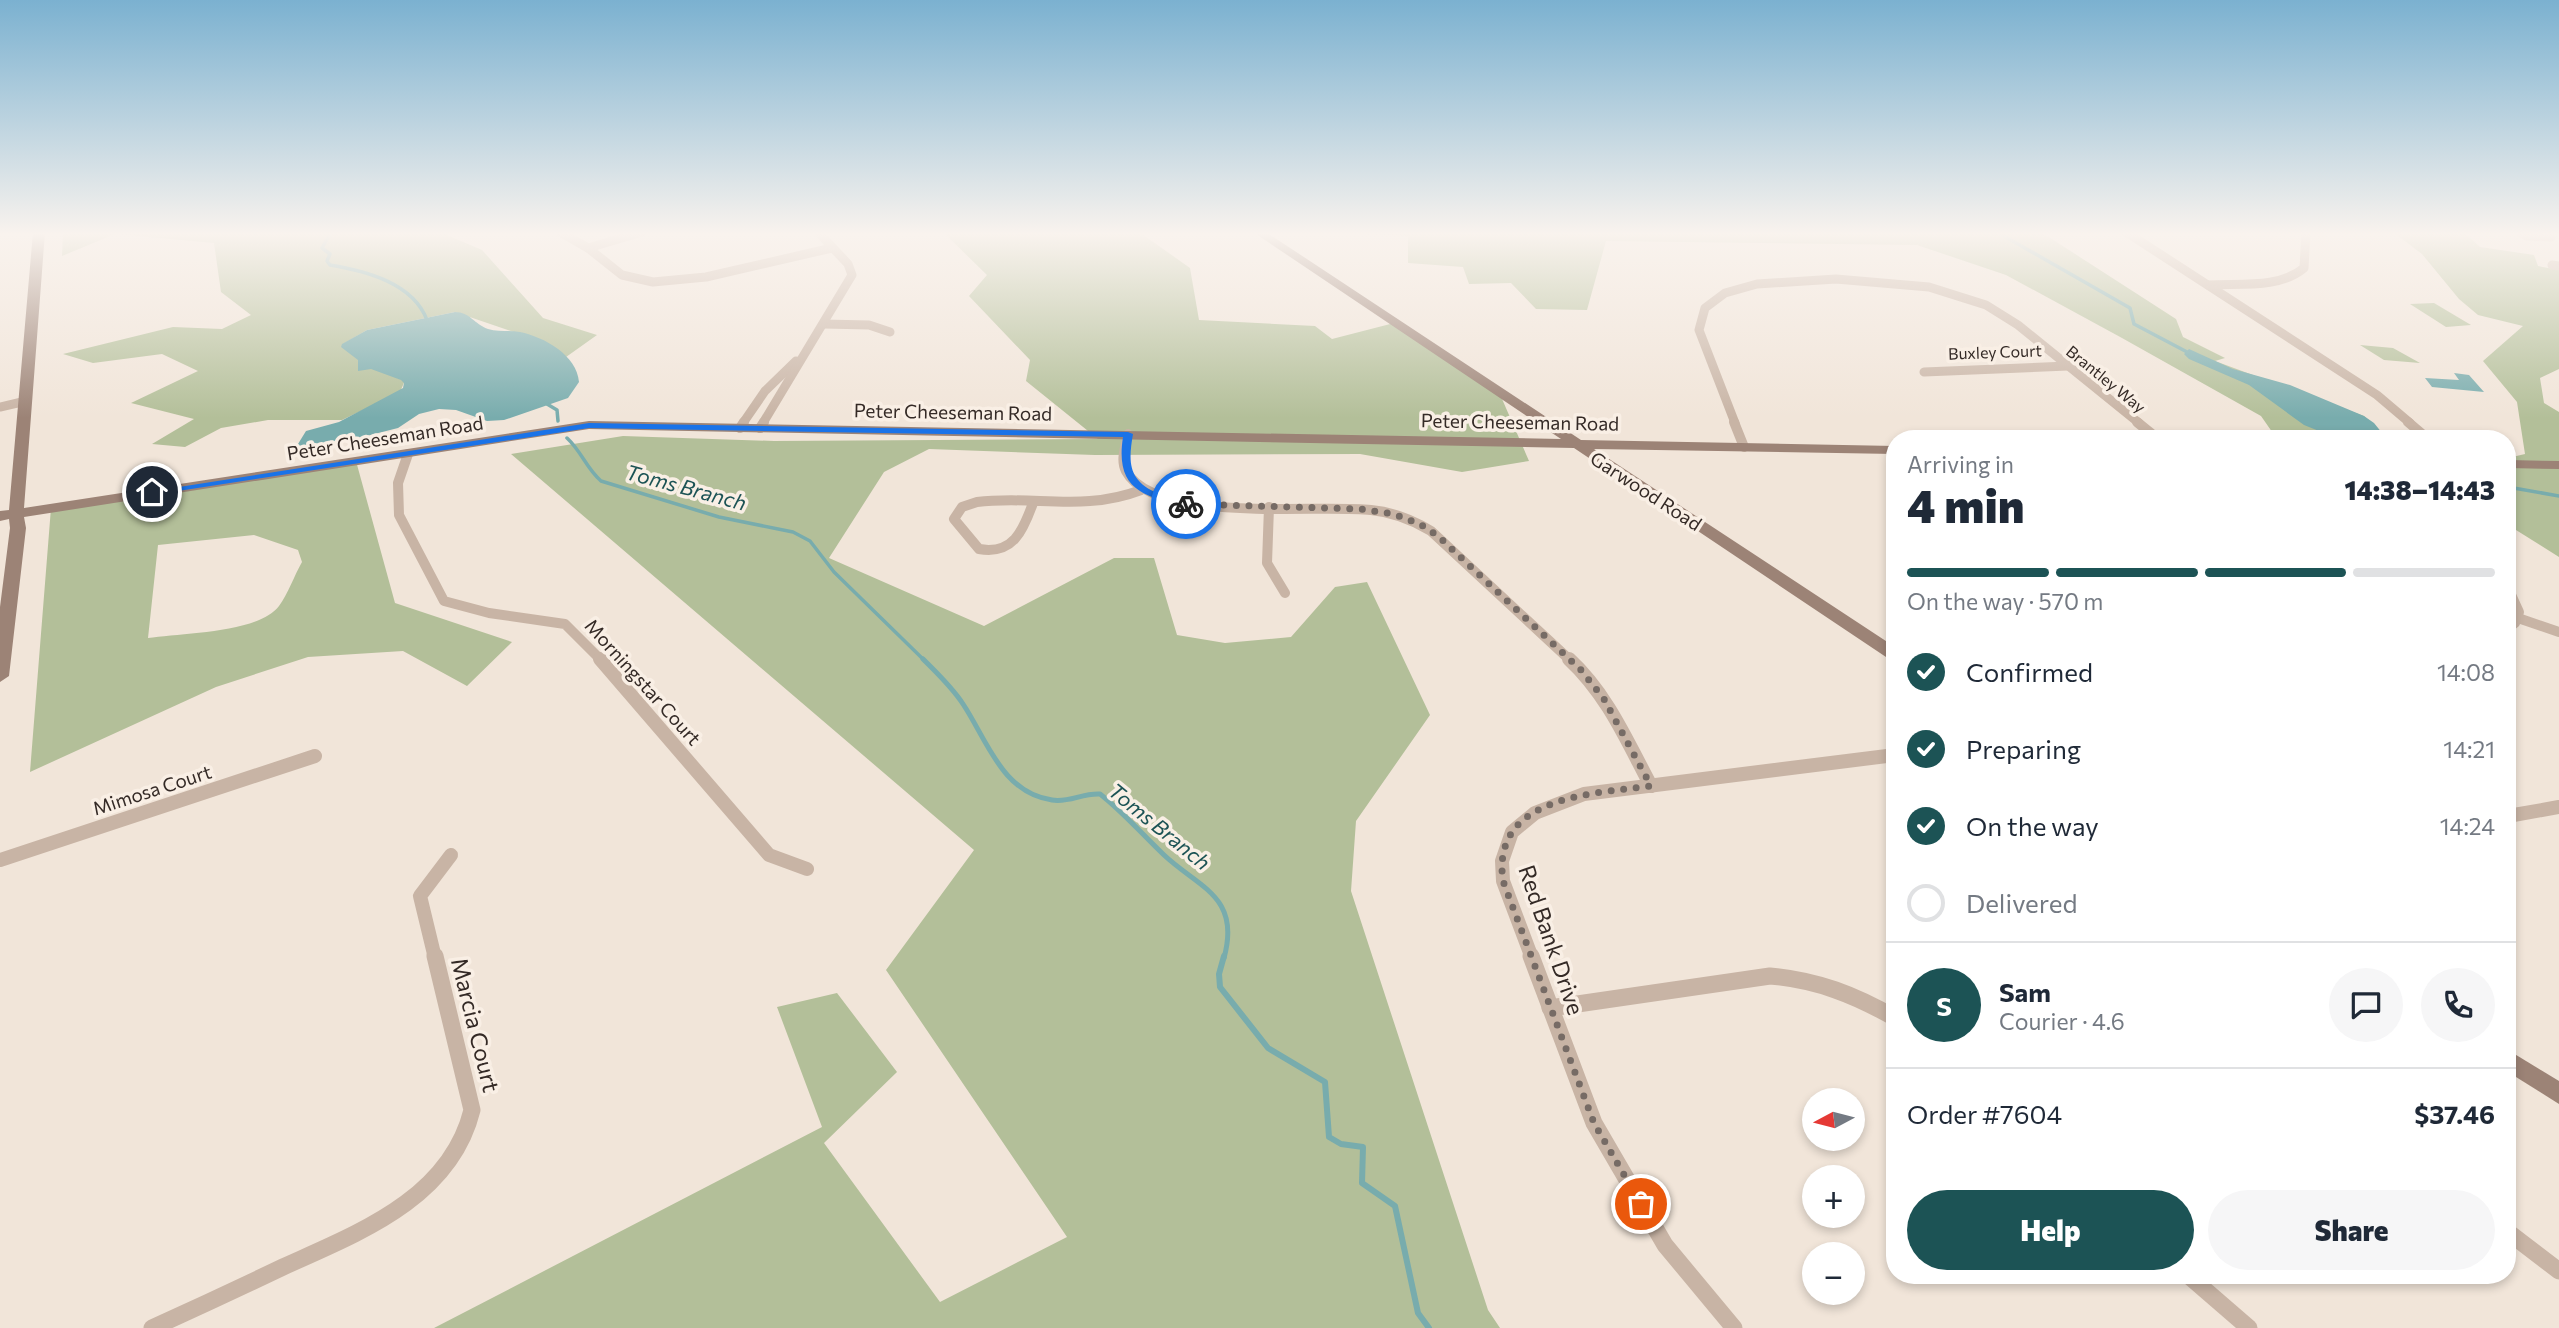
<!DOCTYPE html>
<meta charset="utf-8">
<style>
:root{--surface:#fff;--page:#f6f6f7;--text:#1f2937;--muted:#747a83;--line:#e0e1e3;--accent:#1c5355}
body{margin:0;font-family:Commissioner,sans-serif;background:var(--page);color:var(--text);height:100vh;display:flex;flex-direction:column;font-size:26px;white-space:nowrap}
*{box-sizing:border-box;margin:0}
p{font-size:23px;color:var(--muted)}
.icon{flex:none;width:38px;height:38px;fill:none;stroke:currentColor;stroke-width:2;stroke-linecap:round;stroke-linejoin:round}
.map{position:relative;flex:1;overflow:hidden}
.details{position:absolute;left:1886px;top:430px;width:630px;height:854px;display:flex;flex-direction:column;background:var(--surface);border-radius:28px;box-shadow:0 4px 10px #0003}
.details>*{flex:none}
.needle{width:46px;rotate:263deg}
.buttons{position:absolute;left:1802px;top:1088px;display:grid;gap:14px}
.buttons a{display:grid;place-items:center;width:63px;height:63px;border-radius:50%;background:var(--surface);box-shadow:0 4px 10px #0003;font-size:35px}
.pin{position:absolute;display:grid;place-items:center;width:60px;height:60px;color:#fff;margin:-30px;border:4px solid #fff;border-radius:50%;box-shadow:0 2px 7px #0007}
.courier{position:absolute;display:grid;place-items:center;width:70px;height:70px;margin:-35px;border:5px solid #1a73e8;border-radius:50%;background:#fff;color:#222;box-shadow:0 2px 9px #0007}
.overview em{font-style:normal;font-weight:800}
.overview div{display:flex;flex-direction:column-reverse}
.overview{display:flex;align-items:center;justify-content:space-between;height:119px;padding:0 21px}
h1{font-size:46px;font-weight:800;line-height:52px}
.bar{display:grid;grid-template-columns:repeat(4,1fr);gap:10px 7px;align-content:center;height:84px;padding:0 21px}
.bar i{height:9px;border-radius:5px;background:var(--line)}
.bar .selected{background:var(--accent)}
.bar p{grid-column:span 4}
.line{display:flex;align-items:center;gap:18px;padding:0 21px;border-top:2px solid var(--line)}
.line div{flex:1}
.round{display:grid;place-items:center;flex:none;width:74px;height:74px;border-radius:37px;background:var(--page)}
ol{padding:0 21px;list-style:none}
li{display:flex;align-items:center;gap:21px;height:77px}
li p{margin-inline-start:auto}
li .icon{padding:7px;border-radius:50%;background:var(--accent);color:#fff;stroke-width:4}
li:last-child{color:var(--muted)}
li i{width:38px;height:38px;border:4px solid var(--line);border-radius:50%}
.cta{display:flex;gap:14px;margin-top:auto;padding:14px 21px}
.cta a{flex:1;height:80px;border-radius:42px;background:var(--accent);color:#fff;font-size:28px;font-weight:800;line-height:80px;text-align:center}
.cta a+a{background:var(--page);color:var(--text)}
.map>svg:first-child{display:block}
.green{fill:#b3bf99;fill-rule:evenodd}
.water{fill:#78acad}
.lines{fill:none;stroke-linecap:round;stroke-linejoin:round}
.stream-far2{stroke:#78acad;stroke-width:3.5}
.stream-far1{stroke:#78acad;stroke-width:5}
.stream{stroke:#78acad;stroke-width:6}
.street-far3{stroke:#c8b4a5;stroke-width:9}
.street-far2{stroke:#c8b4a5;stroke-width:10}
.street-far1{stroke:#c8b4a5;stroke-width:14}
.street{stroke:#c8b4a5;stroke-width:17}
.secondary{fill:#9c8376;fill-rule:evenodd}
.route{fill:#1a73e8}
.done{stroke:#766b65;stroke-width:7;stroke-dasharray:0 12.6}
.labels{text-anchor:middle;stroke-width:7;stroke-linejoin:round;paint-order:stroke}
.far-street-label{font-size:16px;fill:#342a26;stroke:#f9efe5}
.street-label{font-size:19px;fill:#342a26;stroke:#f9efe5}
.water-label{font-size:21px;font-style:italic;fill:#1c5355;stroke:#f9efe5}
.near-street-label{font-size:23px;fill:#342a26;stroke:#f9efe5}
</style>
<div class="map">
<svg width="2559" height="1328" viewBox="0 0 2559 1328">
<rect width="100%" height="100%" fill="#f1e5d9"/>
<g class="green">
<polygon points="63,232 448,232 447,235 482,250 543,318 597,335 559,362 537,340 455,312 367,330 343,344 406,378 400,392 342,420 268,420 221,428 185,447 152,444 194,419 131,403 198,371 162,354 93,363 63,354 173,327 222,329 251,315 221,292 214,243 115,234 62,256"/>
<polygon points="943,232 1142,234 1190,268 1199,320 1315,326 1332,339 1398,322 1499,392 1529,461 1462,472 1360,454 1095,455 929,449 884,472 829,558 984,626 1114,558 1154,558 1177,635 1225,643 1291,637 1335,587 1367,582 1430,715 1356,821 1351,891 1488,1310 1500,1328 434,1328 822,1127 777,1007 837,993 897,1072 824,1143 940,1302 1067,1237 886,970 974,850 511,454 623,436 774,441 1098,439 1026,381 1030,360 969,296 987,275"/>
<polygon points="1305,232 2041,232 2176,319 2183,337 2225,358 2215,361 2364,416 2386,439 2277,439 2261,416 2122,338 2006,275 1917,245 1606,241 1587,310 1536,309 1511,283 1469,284 1463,267 1408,263 1408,236"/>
<polygon points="2393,232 2464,232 2480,247 2534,255 2538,266 2559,270 2559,369 2540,378 2544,403 2559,412 2559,557 2508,525 2508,458 2525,454 2517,402 2483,361 2523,326 2478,315 2459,299 2422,254"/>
<polygon points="2434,303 2471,325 2446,327 2410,304"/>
<polygon points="2360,345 2393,348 2420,363 2384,360"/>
<path d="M356,461L395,603L512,642L467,686L403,651L308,657L216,687L30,772L51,508ZM254,535L298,550L302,562C294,576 288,594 279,606C259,633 180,633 148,638L158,545Z"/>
</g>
<g class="water">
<path d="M455,312C470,312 474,324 488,329C498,332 509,330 520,332C544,337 577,355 579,382L568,398L504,420L487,421L456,410L439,409L419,414L398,428L323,447L299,448L298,444L306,431L339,422L403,388L404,383L401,380L371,369L358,371V360L341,347L342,344L367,330Z"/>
<polygon points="2189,349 2233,369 2290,385 2364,416 2374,423 2387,439 2339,439 2304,425 2249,385 2189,359 2184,354"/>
<polygon points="2454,373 2469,375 2484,392 2432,387 2425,378 2459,380"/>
</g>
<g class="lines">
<g class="stream-far2">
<path d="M331,232L322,248L330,254L327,261L330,265C366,271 413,283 427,320"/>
<polyline points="1997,232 2130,308 2134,324 2189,353"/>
<polyline points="547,404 557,410 558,421"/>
<path d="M567,438C582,452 586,468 601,481L719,517L793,532L810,541L834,572L925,661"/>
<polyline points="2508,487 2559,496"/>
</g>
<path class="stream-far1" d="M923,659C937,673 952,687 963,704C987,740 1002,793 1052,800C1069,803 1082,793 1100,794C1123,812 1142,834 1164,855C1199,888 1241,896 1224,958"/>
<polyline class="stream" points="1224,956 1219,974 1220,987 1268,1048 1325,1082 1329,1137 1341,1144 1363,1147 1362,1183 1395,1206 1418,1313 1429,1328"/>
<g class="street-far3">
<polyline points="560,232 588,248 622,275 653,282 706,277 832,248"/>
<polyline points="2126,232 2377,395 2410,423"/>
<polyline points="2520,232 2527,236 2551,237"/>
<polyline points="588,248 642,232"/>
<polyline points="2552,265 2559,266"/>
<path d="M2208,285C2239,283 2279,289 2304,268L2306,232"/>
<polyline points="824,324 869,325 890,332"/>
<polyline points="1924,372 2068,366"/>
<polyline points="0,407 26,401"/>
<polyline points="743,423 765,391 796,361"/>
<polyline points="763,423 852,275 848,264 818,232"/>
<polyline points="1735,423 1699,330 1705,308 1725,293 1757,284 1836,279 1929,287 1986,305 2018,325 2139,423"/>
</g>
<g class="street-far2">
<polyline points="1734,422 1744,447"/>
<polyline points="2137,422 2158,439"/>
<polyline points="2408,422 2428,439"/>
<polyline points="740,428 744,422"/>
<polyline points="760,428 764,422"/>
<path d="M1128,434C1126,445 1120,460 1126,471C1154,524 1317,504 1371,510C1392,512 1413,520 1431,531L1571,661"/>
<polyline points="408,454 398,483 399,515 444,601 489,613 565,624 602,661"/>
<path d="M1033,503C1023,531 1013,555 979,549L954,519L962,507L977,502C1034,495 1084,512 1141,490"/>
<polyline points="1269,507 1267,563 1285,593"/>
<polyline points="2508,588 2519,612 2515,623 2508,628"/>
<polyline points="2518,618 2559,632"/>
</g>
<g class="street-far1">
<polyline points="600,659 769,855 807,869"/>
<path d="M1569,659C1607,694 1627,741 1651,786"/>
<polyline points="2508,816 2559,807"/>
<polyline points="0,860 315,756"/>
<polyline points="435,958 420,896 451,855"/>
<polyline points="1532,958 1503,881 1502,861 1512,832 1535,813 1584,794 1895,755"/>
</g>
<g class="street">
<polyline points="1531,956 1594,1123 1665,1245 1734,1328"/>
<path d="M1550,1008L1770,976C1817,980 1855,995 1895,1018"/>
<polyline points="2508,1232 2559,1271"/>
<polyline points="2189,1276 2249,1328"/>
<path d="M152,1328C196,1308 239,1288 283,1267C358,1233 450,1199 472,1110L435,956"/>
</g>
<g class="secondary">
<polygon points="33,232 45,232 24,508 589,421 1561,439 1253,232 1266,232 1581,440 1895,446 1895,454 1594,449 1895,647 1895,660 1889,659 1574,448 589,429 24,517 26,528 9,676 0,682 0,607 10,528 9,519 0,521 0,511 9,510"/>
<polygon points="2508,460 2559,461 2559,469 2508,468"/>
<polygon points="2508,1050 2559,1081 2559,1104 2508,1072"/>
</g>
</g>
<linearGradient id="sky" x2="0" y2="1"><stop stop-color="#7bb1d0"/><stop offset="0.56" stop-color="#f9f3ee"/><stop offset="1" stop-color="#f9f3ee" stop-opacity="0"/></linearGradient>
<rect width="2559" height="418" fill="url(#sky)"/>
<path class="route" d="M589,423L1128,432L1133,434C1128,463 1128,481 1159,494C1169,498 1182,498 1191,504L1186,507C1142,496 1115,489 1123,437L589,428L152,495L147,492Z"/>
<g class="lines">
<path class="done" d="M1186,504L1361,509L1393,514L1420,524L1438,536L1581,670L1604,699L1651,786C1591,794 1491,796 1503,881L1594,1123L1641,1204"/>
</g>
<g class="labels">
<g class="far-street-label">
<text transform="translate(1995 352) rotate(-2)" y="6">Buxley Court</text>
<text transform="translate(2106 379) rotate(39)" y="6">Brantley Way</text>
</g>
<g class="street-label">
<text transform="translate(953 412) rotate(1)" y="7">Peter Cheeseman Road</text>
<text transform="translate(1520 422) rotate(1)" y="7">Peter Cheeseman Road</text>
<text transform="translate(385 438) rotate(-9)" y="7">Peter Cheeseman Road</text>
<text transform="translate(1646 491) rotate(33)" y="7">Garwood Road</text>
<text transform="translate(643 682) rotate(48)" y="7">Morningstar Court</text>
<text transform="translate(152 790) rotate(-18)" y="7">Mimosa Court</text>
</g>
<g class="water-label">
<text transform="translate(686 488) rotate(15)" y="7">Toms Branch</text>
<text transform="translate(1159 827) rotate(39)" y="7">Toms Branch</text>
</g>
<g class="near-street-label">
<text transform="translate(1551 940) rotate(71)" y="8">Red Bank Drive</text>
<text transform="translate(475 1025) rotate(76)" y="8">Marcia Court</text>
</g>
</g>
</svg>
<div class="buttons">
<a><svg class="needle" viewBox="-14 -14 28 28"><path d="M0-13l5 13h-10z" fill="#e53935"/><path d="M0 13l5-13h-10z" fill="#747a83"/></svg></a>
<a>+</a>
<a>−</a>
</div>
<div class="pin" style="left:1641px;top:1204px;background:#ea580c"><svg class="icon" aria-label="bag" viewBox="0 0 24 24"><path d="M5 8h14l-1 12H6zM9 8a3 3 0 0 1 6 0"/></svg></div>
<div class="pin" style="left:152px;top:492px;background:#1f2937"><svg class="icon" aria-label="home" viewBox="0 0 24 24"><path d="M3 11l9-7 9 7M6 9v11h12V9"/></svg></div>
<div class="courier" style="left:1186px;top:504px"><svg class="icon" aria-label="bike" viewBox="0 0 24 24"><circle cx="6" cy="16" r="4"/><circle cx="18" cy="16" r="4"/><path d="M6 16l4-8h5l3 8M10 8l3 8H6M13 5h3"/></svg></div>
<section class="details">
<div class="overview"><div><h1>4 min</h1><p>Arriving in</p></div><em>14:38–14:43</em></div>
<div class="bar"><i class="selected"></i><i class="selected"></i><i class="selected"></i><i></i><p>On the way · 570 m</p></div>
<ol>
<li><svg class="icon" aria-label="check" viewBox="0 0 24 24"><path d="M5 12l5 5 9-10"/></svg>Confirmed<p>14:08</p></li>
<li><svg class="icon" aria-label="check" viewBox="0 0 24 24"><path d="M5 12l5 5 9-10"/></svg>Preparing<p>14:21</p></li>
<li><svg class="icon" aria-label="check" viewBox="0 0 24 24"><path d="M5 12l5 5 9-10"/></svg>On the way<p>14:24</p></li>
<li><i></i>Delivered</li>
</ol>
<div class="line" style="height:126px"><b class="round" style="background:var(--accent);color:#fff">S</b><div><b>Sam</b><p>Courier · 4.6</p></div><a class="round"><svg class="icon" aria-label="chat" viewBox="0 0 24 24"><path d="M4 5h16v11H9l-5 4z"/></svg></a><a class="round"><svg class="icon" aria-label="phone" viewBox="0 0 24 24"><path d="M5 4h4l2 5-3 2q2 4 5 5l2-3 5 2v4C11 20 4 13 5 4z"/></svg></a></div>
<div class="line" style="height:91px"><div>Order #7604</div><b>$37.46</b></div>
<div class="cta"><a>Help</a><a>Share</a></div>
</section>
</div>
